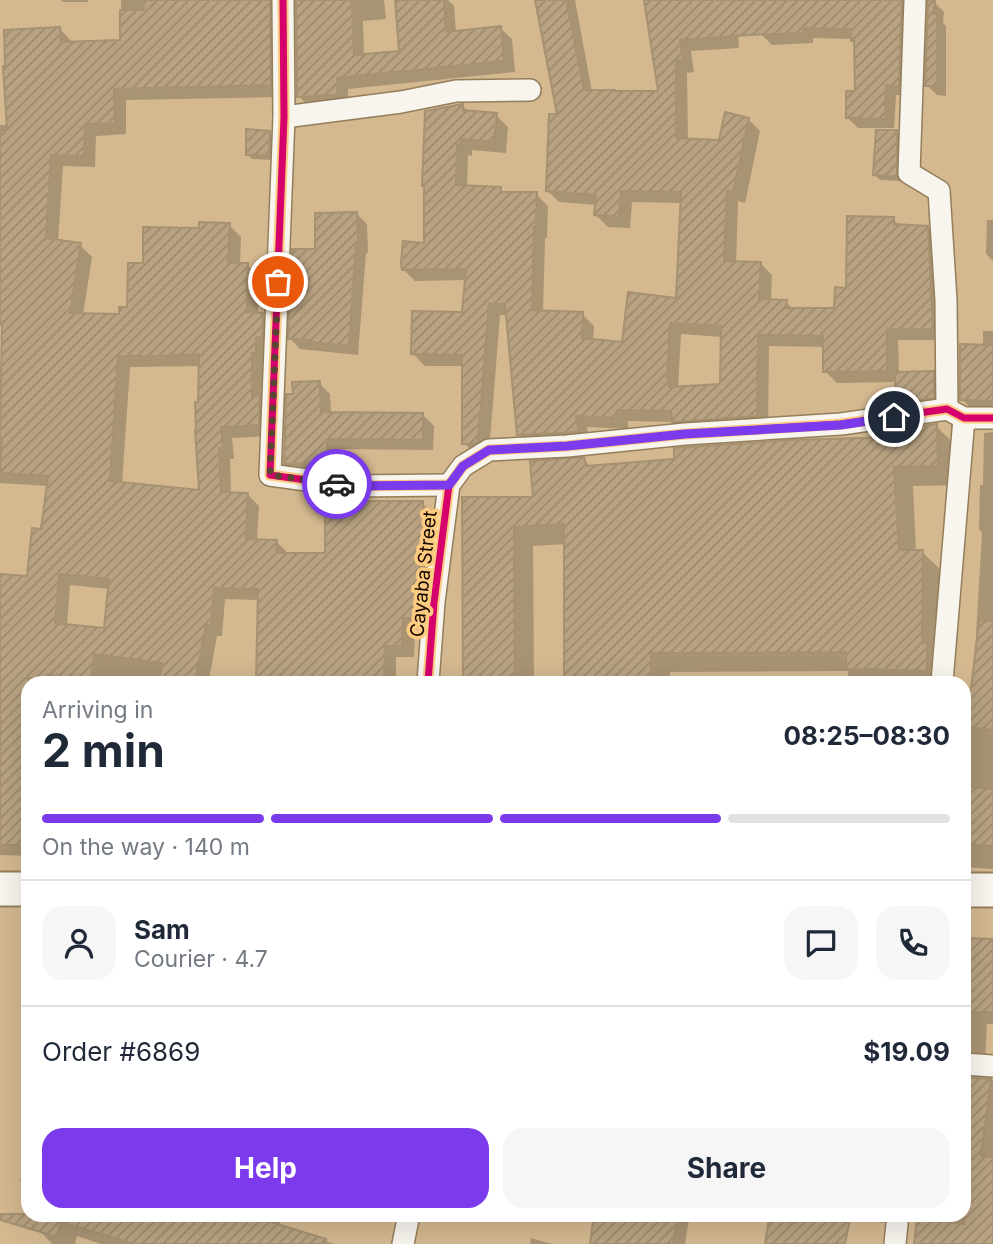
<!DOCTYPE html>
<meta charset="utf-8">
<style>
:root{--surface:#fff;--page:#f6f6f7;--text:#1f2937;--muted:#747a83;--line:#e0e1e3;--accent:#7c3aed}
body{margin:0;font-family:Inter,sans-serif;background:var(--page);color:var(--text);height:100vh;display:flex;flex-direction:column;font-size:26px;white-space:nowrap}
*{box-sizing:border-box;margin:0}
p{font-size:23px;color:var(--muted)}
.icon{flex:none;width:38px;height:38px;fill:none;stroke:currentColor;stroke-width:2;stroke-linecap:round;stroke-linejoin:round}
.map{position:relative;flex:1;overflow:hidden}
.details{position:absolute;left:21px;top:676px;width:950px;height:546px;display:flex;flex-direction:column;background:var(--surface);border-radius:21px;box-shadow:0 7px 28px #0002}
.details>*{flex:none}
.pin{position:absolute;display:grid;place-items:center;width:60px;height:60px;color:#fff;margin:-30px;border:4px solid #fff;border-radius:50%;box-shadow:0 2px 7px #0007}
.courier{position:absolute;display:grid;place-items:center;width:70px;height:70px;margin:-35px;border:5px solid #7c3aed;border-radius:50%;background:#fff;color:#222;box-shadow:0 2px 9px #0007}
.headline em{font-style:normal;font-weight:700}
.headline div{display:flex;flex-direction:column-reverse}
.headline{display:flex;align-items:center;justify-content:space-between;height:119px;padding:0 21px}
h1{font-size:46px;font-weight:700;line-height:52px}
.bar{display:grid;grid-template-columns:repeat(4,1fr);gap:10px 7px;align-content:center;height:84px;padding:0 21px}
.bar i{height:9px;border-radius:5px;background:var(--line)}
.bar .active{background:var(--accent)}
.bar p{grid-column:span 4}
.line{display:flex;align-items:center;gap:18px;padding:0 21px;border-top:2px solid var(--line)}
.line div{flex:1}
.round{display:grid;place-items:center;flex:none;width:74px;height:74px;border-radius:21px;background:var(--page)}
.button{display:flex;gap:14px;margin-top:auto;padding:14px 21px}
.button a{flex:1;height:80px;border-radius:21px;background:var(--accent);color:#fff;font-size:28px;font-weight:700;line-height:80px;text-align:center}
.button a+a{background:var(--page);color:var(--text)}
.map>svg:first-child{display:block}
.shadow{fill:#0003;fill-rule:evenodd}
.building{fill:url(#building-hatch);stroke:#a69170;stroke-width:2;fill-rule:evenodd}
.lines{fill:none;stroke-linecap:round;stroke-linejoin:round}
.street-casing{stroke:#937e5a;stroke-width:24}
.primary-casing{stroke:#937e5a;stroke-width:37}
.street{stroke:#f8f4ee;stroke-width:21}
.primary{stroke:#f8f4ee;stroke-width:33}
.cycleway-casing{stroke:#fdcb80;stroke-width:11}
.cycleway{stroke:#d6006c;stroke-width:7}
.done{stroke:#594632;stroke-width:7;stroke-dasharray:0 12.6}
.route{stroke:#7c3aed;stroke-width:9}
.labels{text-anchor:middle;stroke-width:7;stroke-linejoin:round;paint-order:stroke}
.street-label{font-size:19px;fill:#170900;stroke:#fdcb80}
</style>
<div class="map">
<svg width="993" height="1244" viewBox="0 0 993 1244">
<defs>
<pattern id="building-hatch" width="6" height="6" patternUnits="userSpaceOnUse" patternTransform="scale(1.75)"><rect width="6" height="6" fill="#b8a282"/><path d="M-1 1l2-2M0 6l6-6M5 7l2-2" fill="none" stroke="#9d8a6e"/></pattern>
</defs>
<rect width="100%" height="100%" fill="#d3b890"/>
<g class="shadow">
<polygon points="61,0 88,0 88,2 63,2"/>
<path d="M121,0H289L282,97L126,100V134L96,136L95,167L63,166L58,242L80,245L92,257L83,315L120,316L129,309L144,265L200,229L229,225L241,237L240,265H248L259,277L258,314H262L274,326L267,364H263V401L270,436L232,438L234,459H230L231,494H247L259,506L257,541H276L288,553L327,555L422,503L434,515L433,598L426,629H415L414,657H396V682H258L260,600L225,599L222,636H217L209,680L226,682H28V856L0,855V596L29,578L43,531L48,486L0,483V365H2L3,329L0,325V125H8L60,29L71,41L72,43L122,41ZM200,366L201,491L122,484L130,367ZM70,585L110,589L105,630L67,626Z"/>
<polygon points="298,0 384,0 386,19 363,21 364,55 401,53 397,0 448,0 454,6 456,33 500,28 512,39 515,72 348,89 348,106 310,108 299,96"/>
<path d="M537,0H575L592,92L660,93L646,0H736L739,48L691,51L694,72L687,73L688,140L720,141L748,119L760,131L745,203L738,201L736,263H760L772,275L771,301L786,302L794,310H835L893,219L900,226L927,227L939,239L944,340H898L899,374L933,373L944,384V408L908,413L897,402L896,382L837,383L825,371V347L769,346L768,427L686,433L674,422L628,421V429L587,427L590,443L531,446L519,435L508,315H500L489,453L476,455L464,443V366H425L413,354L464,314L467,280L415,281L403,269L426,245L463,106L469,112L496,115L508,127L506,153L472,150V156L468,155L467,188L500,189L505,194H536L548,206L547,238H545L543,313L582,314L594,326L593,341L624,344L678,300L683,203L632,202L630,228L608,227L596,215L597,205L559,202L547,190L559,116ZM681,334L723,337L721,386L678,388Z"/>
<polygon points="764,0 893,0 901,2 912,12 909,95 896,95 894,128 858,128 847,117 856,93 856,44 853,39 813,38 813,43 772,45 762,35"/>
<polygon points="934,2 944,12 943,23 946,26 946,96 937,95 927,85"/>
<polygon points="897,132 902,137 901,181 880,180 875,175"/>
<polygon points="270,133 275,138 274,160 252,159 247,154"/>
<polygon points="356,213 367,224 368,253 366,253 358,355 300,349 290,338 317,251"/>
<polygon points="987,220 993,220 993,261 986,254"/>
<polygon points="983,331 993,331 993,412 973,411 962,399 983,346"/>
<polygon points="319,383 330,394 331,414 423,415 434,426 433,450 338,449 338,474 296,474 285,463"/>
<polygon points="936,426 955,445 956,485 913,486 916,552 922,552 942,571 946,682 848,682 848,671 670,672 670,682 563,682 566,682 566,544 533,546 534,682 465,682 464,499 534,498 583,459 591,467 897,439"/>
<polygon points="993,432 993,869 964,867 964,726 966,726 979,637 976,634 982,533 979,529 980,485 983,485 984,433"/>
<polygon points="964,940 993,942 993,1024 987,1024 985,1063 964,1069"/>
<polygon points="964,1079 993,1080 993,1244 925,1244 927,1214 964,1214"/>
<polygon points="28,1133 28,1188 20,1180 26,1158 22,1154"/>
<polygon points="43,1214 277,1214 276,1217 281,1221 279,1226 335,1244 101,1244 77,1236 75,1244 52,1244 39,1230"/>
<polygon points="596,1214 690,1214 685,1244 598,1244"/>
<polygon points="780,1214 898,1214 897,1223 784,1219"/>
<polygon points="531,1238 552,1244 530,1244"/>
</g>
<g class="building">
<path d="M143,0H270L271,85L114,89L115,123L85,124L84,156L51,155L46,238L81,243L70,313L119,314V307H127L128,263H143V227L199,228V222L230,223L228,263H248L247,312L263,313L262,338L256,337V353H252V396L260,395L259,425L221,427L223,448H219L221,492L248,493L246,539L277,540L276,553H325V501H423L422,587H416L415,618H403L402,646H385L384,682H256L258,589L214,588L211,625H206L195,682H159L162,663L94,654L91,680L47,675V679L28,678V775L25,774L22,845H0V574L27,576L32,528L41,529L48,476L0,473L2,438H0L2,323H0V130H7L3,66H5L4,30L60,27L61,42L120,40V10H144ZM199,354L198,402H195L196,430H195L199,490L110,481L118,356H158ZM59,574L109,579L104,628L55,623Z"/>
<polygon points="296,0 352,0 354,55 399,51 395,0 444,0 446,32 501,26 504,61 337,78 337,95 297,97"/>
<path d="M535,0H566L584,90H615V91H658L644,0H902L899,86L886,85L885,119L846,118V91H855L854,41H851V29L803,28V33L749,35L680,40L683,60L676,61V138L719,140L725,112L749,118L733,192L727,191L724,261L761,262L759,299L787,300L786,308H834L835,287L846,288L847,216L894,217V224L928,226L933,329H887V371L823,372V336L758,335L757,416L672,422L671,411L617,410V418L576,416L579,432L517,435L505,304H489L478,441L473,444H462V355L411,354L412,311L462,312L466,269L402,270L401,263L403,241L424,243V186H422L425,111L463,104V110L497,113L494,142L461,139V145L457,144L456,185L501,187V192H537L536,227H534L532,310L583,312L582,338L622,342L628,292L676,298L681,192L621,191L619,217L594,215L596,195L546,191L549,114H557ZM670,323L721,326L720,384L669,387V378H667Z"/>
<polygon points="928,0 935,0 934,14 937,14 937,86 925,86"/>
<polygon points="246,129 270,131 269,156 246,155"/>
<polygon points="876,130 897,130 897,177 873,175"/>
<polygon points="357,212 358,244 356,244 349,346 311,342 311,340 288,339 292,249 315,249 315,213"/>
<polygon points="960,344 993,345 993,401 960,400"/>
<polygon points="934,371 934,398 895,403 895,372"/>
<polygon points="320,381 321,412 423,413 423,440 327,439 328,463 284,464 286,394 293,394 292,382"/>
<polygon points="937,424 938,466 894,467 899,550 923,550 922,643 927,643 927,671 846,669 846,652 651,653 651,682 564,682 564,524 514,527 515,682 463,682 462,497 533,497 530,461 584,457 586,466 674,459 674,448 792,440 896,437 895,430"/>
<polygon points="979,620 993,621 993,730 964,727 972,681"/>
<polygon points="964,787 993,789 993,846 964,844"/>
<polygon points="964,938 993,939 993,1012 964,1013"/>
<polygon points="964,1077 991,1079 981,1156 993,1157 993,1244 914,1244 917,1218 964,1224"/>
<polygon points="1,1214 262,1214 261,1219 326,1239 325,1244 134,1244 61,1222 57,1237 1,1220"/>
<polygon points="594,1214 678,1214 673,1244 590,1244"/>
<polygon points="798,1214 851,1214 845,1244 765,1244 769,1218 797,1223"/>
</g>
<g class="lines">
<g class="street-casing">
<g id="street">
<polyline points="283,0 284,117 270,475 350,486 449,485"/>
<polyline points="915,0 909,173 939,191 946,300 947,409"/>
<polyline points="284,117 401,102 456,91 530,90"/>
<polyline points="428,682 434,602 449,485 463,466 489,450 567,446 685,434 841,424 947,409 964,418 993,418"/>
<polyline points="942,682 964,418"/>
<polyline points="964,1064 993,1066"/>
<polyline points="403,1244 409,1214"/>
<polyline points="895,1244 898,1214"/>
</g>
</g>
<g class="primary-casing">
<g id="primary">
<polyline points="0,889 28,889"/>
<polyline points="964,890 993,890"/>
</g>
</g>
<use href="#street" class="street"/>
<use href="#primary" class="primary"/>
<g class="cycleway-casing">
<g id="cycleway">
<polyline points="283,0 284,117 270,475 350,486 449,485"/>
<polyline points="428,682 434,602 449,485 463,466 489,450 567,446 685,434 841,424 947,409 964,418 993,418"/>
</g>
</g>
<use href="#cycleway" class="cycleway"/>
</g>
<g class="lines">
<polyline class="done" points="278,282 270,475 337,484"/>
<polyline class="route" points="337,484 350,486 449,485 463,466 489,450 567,446 685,434 841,425 894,417"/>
</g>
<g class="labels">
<g class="street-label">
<text transform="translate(423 574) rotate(-84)" y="7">Cayaba Street</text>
</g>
</g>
</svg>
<div class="pin" style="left:278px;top:282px;background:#ea580c"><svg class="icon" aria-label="bag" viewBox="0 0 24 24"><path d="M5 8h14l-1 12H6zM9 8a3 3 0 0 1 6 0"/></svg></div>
<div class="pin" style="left:894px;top:417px;background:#1f2937"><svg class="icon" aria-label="home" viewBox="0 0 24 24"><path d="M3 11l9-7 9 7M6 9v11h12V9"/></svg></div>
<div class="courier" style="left:337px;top:484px"><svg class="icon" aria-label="car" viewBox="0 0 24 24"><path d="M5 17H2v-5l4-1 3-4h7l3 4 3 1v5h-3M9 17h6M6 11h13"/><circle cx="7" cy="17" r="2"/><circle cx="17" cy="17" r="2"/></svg></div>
<section class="details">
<div class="headline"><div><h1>2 min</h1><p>Arriving in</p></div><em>08:25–08:30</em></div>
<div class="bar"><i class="active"></i><i class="active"></i><i class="active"></i><i></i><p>On the way · 140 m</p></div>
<div class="line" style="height:126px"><a class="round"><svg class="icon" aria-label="person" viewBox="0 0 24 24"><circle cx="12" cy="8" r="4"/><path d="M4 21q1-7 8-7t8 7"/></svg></a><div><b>Sam</b><p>Courier · 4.7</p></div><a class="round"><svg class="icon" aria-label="chat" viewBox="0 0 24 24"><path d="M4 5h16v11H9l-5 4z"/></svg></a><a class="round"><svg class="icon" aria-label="phone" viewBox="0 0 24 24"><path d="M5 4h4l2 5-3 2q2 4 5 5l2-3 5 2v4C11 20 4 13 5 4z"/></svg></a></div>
<div class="line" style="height:91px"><div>Order #6869</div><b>$19.09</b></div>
<div class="button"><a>Help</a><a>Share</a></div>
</section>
</div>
